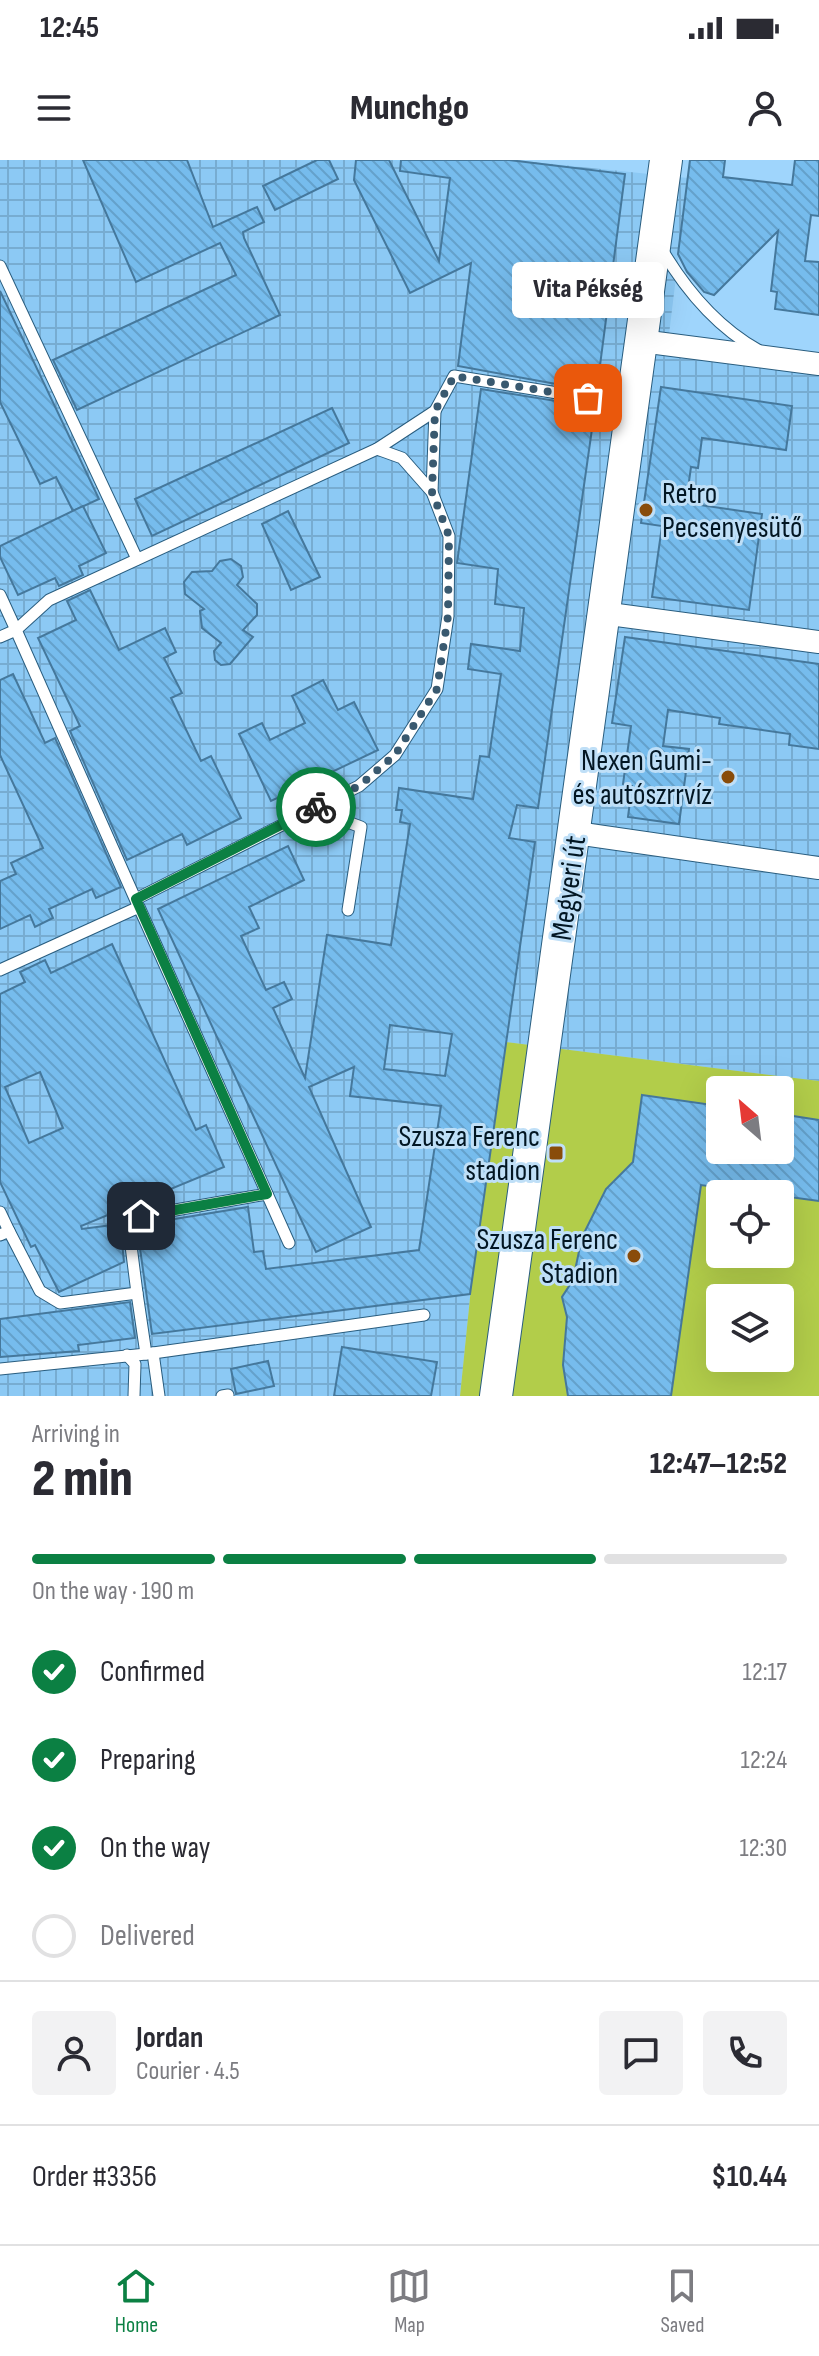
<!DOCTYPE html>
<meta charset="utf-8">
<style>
:root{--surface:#fff;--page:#f2f2f3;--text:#2b2b33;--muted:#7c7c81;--line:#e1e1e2;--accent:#0b8043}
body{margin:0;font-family:"Sofia Sans Condensed",sans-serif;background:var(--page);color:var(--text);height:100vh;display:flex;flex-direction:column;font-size:30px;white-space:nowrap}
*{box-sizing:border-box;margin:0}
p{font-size:26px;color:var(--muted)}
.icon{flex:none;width:44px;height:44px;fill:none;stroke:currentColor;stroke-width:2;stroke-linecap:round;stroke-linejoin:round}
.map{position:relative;height:1236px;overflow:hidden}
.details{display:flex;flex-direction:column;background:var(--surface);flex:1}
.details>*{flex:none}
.needle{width:52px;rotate:332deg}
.tools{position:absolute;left:706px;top:916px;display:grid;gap:16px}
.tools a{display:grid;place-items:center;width:88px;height:88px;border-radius:8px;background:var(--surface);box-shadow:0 8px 32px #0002;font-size:40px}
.pin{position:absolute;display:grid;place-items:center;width:68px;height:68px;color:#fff;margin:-34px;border-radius:16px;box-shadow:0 4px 12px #0006}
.courier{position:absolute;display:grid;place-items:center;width:80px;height:80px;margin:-40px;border:6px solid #0b8043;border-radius:50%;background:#fff;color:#222;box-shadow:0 2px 10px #0007}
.bubble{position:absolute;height:56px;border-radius:8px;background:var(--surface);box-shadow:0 8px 32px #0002;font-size:26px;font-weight:800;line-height:56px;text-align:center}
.summary em{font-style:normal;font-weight:800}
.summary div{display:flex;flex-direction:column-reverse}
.summary{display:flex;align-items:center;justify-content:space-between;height:136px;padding:0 32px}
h1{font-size:52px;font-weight:800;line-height:60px}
.bar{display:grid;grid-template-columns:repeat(4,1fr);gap:12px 8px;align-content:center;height:96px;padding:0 32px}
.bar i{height:10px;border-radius:6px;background:var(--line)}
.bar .active{background:var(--accent)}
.bar p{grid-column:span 4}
.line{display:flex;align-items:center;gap:20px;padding:0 32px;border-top:2px solid var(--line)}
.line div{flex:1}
.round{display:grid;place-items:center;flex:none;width:84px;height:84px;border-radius:8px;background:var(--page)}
ol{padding:0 32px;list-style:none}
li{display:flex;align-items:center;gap:24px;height:88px}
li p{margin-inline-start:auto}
li .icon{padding:8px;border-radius:50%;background:var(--accent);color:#fff;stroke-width:4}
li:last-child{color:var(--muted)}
li i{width:44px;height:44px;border:4px solid var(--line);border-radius:50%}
.status{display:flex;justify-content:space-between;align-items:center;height:56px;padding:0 40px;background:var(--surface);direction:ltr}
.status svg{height:22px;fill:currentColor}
header{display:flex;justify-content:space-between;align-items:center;height:104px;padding:0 32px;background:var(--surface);font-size:36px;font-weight:800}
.tab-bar{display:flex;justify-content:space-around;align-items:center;height:112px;border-top:2px solid var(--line);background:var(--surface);font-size:22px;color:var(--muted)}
.tab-bar a{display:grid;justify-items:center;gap:4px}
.tab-bar .active{color:var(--accent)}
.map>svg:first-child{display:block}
.industrial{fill:url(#industrial-grid)}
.green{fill:#b2cd4a;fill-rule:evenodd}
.building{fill:url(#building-back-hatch);stroke:#45789c;stroke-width:2;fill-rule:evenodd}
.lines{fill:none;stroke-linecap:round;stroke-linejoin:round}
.lane-casing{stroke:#295d7f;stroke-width:13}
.street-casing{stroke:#295d7f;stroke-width:24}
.secondary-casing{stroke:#295d7f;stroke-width:34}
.lane{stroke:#fff;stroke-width:11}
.street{stroke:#fff;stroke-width:22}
.secondary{stroke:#fff;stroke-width:32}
.done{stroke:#39596f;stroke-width:8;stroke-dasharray:0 14.4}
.route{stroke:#0b8043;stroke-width:10}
.poi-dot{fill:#894c0a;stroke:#bfdff7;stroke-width:3}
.labels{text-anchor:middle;stroke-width:6;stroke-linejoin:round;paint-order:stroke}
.poi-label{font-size:30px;fill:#021623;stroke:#bfdff7;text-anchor:end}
.street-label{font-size:30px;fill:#021623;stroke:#bfdff7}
</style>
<div class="status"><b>12:45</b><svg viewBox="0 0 49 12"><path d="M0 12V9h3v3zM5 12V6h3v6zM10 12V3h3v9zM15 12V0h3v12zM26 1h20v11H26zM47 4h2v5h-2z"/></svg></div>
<header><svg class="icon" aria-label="menu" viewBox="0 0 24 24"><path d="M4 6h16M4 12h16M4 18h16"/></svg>Munchgo<svg class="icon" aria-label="person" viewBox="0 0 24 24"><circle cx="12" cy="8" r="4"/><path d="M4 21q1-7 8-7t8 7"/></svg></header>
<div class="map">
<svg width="819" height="1236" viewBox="0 0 819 1236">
<defs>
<pattern id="industrial-grid" width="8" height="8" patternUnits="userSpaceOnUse" patternTransform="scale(2)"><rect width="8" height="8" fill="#8cc9f4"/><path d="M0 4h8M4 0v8" fill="none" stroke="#77acd1"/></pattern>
<pattern id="building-back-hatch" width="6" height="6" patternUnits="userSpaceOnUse" patternTransform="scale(2)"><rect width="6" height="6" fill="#76bced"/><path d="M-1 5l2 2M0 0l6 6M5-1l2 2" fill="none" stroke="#64a1cb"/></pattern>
</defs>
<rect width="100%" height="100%" fill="#9fd5fc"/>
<polygon class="industrial" points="0,0 514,0 688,18 667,191 819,211 819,921 505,882 477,1069 460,1236 0,1236"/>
<path class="green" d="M505,882L819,921V1236H460L477,1069ZM720,930H780V990H720ZM720,1034H780V1094H720ZM720,1138H780V1198H720Z"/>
<g class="building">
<polygon points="83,0 187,0 213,67 257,47 264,62 243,72 244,78 280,155 77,250 53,200 236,115 220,83 136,122"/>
<polygon points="317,0 329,0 338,19 275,50 263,26"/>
<path d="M356,0H389L439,101L450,18L400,11L401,0H509L625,14L596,236L589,230L458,206L471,103L410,133L354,20ZM537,103L588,109L583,151L533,145Z"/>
<polygon points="690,0 725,0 723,17 792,25 795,0 819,0 819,56 811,55 805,101 819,102 819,155 775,149 777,132 771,131 778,71 714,135 704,132 687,112 678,94"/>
<polygon points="0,131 99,339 73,351 56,317 40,324 0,242"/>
<polygon points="661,227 792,246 786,290 702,278 698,308 691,307 686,343 762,354 749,450 652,437 662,366 641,363"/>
<path d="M481,229L587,246L596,241L538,648L517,645L509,678L535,682L470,1134L152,1174L137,1067L144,1064L248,1047L254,1092L263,1091L266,1109L419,1090L441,946L350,936L354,907L309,927L371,1067L316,1092L158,749L288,686L304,720L249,747L259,768L241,776L266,830L284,822L292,839L273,848L305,918L327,775L391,785L410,664L400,662L402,650H396L399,628L473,639L480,596L489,597L501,514L468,509L471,484L520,491L524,448L495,444L498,409L457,403ZM390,865L452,874L445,916L384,909Z"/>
<polygon points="332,248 349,283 152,376 135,339"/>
<polygon points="83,346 106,393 79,406 83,415 59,426 55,418 18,435 0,397 0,386"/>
<polygon points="288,351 320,417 291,430 262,364"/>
<polygon points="231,399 241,406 243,417 237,425 257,444 257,455 243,470 253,477 230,504 221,505 215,500 214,491 221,483 202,468 200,451 204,449 185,434 184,422 192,412 212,411 220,401"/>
<polygon points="90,430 119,490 165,468 176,492 164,498 182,533 171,538 201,601 211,596 241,658 187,685 182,674 127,700 70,571 80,566 38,478 76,460 67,441"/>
<polygon points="625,477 819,504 819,589 789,585 790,574 719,564 720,558 668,550 663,586 689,589 679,664 628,657 632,626 623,624 631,566 612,563"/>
<polygon points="13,514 45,583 55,578 121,727 96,738 92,729 49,749 53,758 35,767 30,755 0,769 0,721 16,714 11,703 43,688 0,595 0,520"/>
<polygon points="323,520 338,550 354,542 378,590 271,641 239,574 262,563 270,580 305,563 292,536"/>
<path d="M112,784L196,970L206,965L224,1007L81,1066L82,1069L120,1064L124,1102L59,1132L35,1085L31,1087L0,1022V834L25,822L20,812L45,800L51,813ZM40,912L63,968L29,983L5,927Z"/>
<polygon points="642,935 720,946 720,990 780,990 780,954 819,960 819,1041 701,1025 671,1236 568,1236 563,1205 567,1157 562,1137 573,1120 582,1077 606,1029 633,1002"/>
<polygon points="130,1142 135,1178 78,1185 79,1191 0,1197 0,1159"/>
<polygon points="342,1187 437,1202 431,1236 334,1236"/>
<polygon points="268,1201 274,1226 236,1234 231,1209"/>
</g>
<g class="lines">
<g class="lane-casing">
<g id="lane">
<path d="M661,88C685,129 717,167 758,190"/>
<polyline points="0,106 137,399"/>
<polyline points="377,289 435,251 454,216 588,238"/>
<polyline points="432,332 435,251"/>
<polyline points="0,435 16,470 49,440 377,289 402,298 432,332 449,376 448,456 437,529 395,595 359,626 136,739"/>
<polyline points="0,477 16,470 137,743"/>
<polyline points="313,649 361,667 348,750"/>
<polyline points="0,810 139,747 289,1083"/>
<polyline points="0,1052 9,1071"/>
<polyline points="0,1075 9,1071 40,1131 60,1143 137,1133 146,1194"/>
<polyline points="137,1133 128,1062 141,1056 267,1034"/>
<polyline points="153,1193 159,1236"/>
<polyline points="127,1195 135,1204 134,1236"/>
<polyline points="0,1209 146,1194 424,1155"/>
<polyline points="222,1236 228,1235"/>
</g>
</g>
<g class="street-casing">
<g id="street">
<polyline points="641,181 819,204"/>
<polyline points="602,453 819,482"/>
<polyline points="576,673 819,708"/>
</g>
</g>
<g class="secondary-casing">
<polyline id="secondary" points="496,1236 666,0"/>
</g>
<use href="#lane" class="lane"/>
<use href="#street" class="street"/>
<use href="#secondary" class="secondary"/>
</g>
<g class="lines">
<polyline class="done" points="316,647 359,626 395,595 437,529 448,456 449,376 432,332 435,251 454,216 588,238"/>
<polyline class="route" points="141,1056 267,1034 136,739 316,647"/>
</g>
<g class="poi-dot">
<circle cx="646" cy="350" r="8"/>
<circle cx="728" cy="617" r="8"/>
<rect x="548" y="985" width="16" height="16" rx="4"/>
<circle cx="634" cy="1096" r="8"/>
</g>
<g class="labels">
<g class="poi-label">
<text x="662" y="343" text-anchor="start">Retro<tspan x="662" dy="34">Pecsenyesütő</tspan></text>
<text x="712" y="610">Nexen Gumi-<tspan x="712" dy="34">és autószrrvíz</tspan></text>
<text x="540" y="986">Szusza Ferenc<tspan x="540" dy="34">stadion</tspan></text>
<text x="618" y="1089">Szusza Ferenc<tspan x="618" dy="34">Stadion</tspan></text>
</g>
<g class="street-label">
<text transform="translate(568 728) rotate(-82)" y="10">Megyeri út</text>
</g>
</g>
</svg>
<div class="tools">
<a><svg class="needle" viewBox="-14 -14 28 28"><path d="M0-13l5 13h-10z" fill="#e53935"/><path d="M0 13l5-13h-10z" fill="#7c7c81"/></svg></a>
<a><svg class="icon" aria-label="locate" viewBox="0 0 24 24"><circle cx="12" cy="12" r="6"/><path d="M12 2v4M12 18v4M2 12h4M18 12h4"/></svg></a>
<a><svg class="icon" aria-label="layers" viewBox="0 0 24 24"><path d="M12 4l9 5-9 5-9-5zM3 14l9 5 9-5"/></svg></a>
</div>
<div class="pin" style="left:588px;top:238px;background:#ea580c"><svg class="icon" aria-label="bag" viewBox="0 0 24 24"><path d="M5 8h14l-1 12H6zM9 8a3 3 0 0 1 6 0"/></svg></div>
<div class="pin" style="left:141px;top:1056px;background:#1f2937"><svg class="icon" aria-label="home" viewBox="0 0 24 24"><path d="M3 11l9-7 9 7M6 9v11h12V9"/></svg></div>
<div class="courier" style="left:316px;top:647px"><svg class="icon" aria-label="bike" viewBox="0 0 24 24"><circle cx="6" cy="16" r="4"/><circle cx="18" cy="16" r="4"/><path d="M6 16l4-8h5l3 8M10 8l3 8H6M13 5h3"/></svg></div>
<div class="bubble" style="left:512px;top:102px;width:152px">Vita Pékség</div>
</div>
<section class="details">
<div class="summary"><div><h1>2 min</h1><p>Arriving in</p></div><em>12:47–12:52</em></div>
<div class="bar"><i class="active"></i><i class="active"></i><i class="active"></i><i></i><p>On the way · 190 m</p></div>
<ol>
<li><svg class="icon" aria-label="check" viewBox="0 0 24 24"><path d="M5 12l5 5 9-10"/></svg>Confirmed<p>12:17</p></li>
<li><svg class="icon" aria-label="check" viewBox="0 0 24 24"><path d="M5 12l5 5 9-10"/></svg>Preparing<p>12:24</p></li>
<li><svg class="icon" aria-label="check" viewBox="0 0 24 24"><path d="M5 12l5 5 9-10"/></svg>On the way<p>12:30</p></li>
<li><i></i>Delivered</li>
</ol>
<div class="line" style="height:144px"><a class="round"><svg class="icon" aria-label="person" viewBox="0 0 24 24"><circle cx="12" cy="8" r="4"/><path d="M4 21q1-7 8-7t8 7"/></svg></a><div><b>Jordan</b><p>Courier · 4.5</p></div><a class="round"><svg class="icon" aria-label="chat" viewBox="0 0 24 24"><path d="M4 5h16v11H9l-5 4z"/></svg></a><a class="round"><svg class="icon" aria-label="phone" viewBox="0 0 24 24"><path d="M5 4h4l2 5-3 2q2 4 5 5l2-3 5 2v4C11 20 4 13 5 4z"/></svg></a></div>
<div class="line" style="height:104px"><div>Order #3356</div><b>$10.44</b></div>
</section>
<nav class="tab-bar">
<a class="active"><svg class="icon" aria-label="home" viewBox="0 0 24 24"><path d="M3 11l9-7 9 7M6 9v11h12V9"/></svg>Home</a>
<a><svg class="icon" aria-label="map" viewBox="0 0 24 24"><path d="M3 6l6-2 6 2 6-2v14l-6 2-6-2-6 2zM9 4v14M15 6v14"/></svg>Map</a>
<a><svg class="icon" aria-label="saved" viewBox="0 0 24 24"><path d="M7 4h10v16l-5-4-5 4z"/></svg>Saved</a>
</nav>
